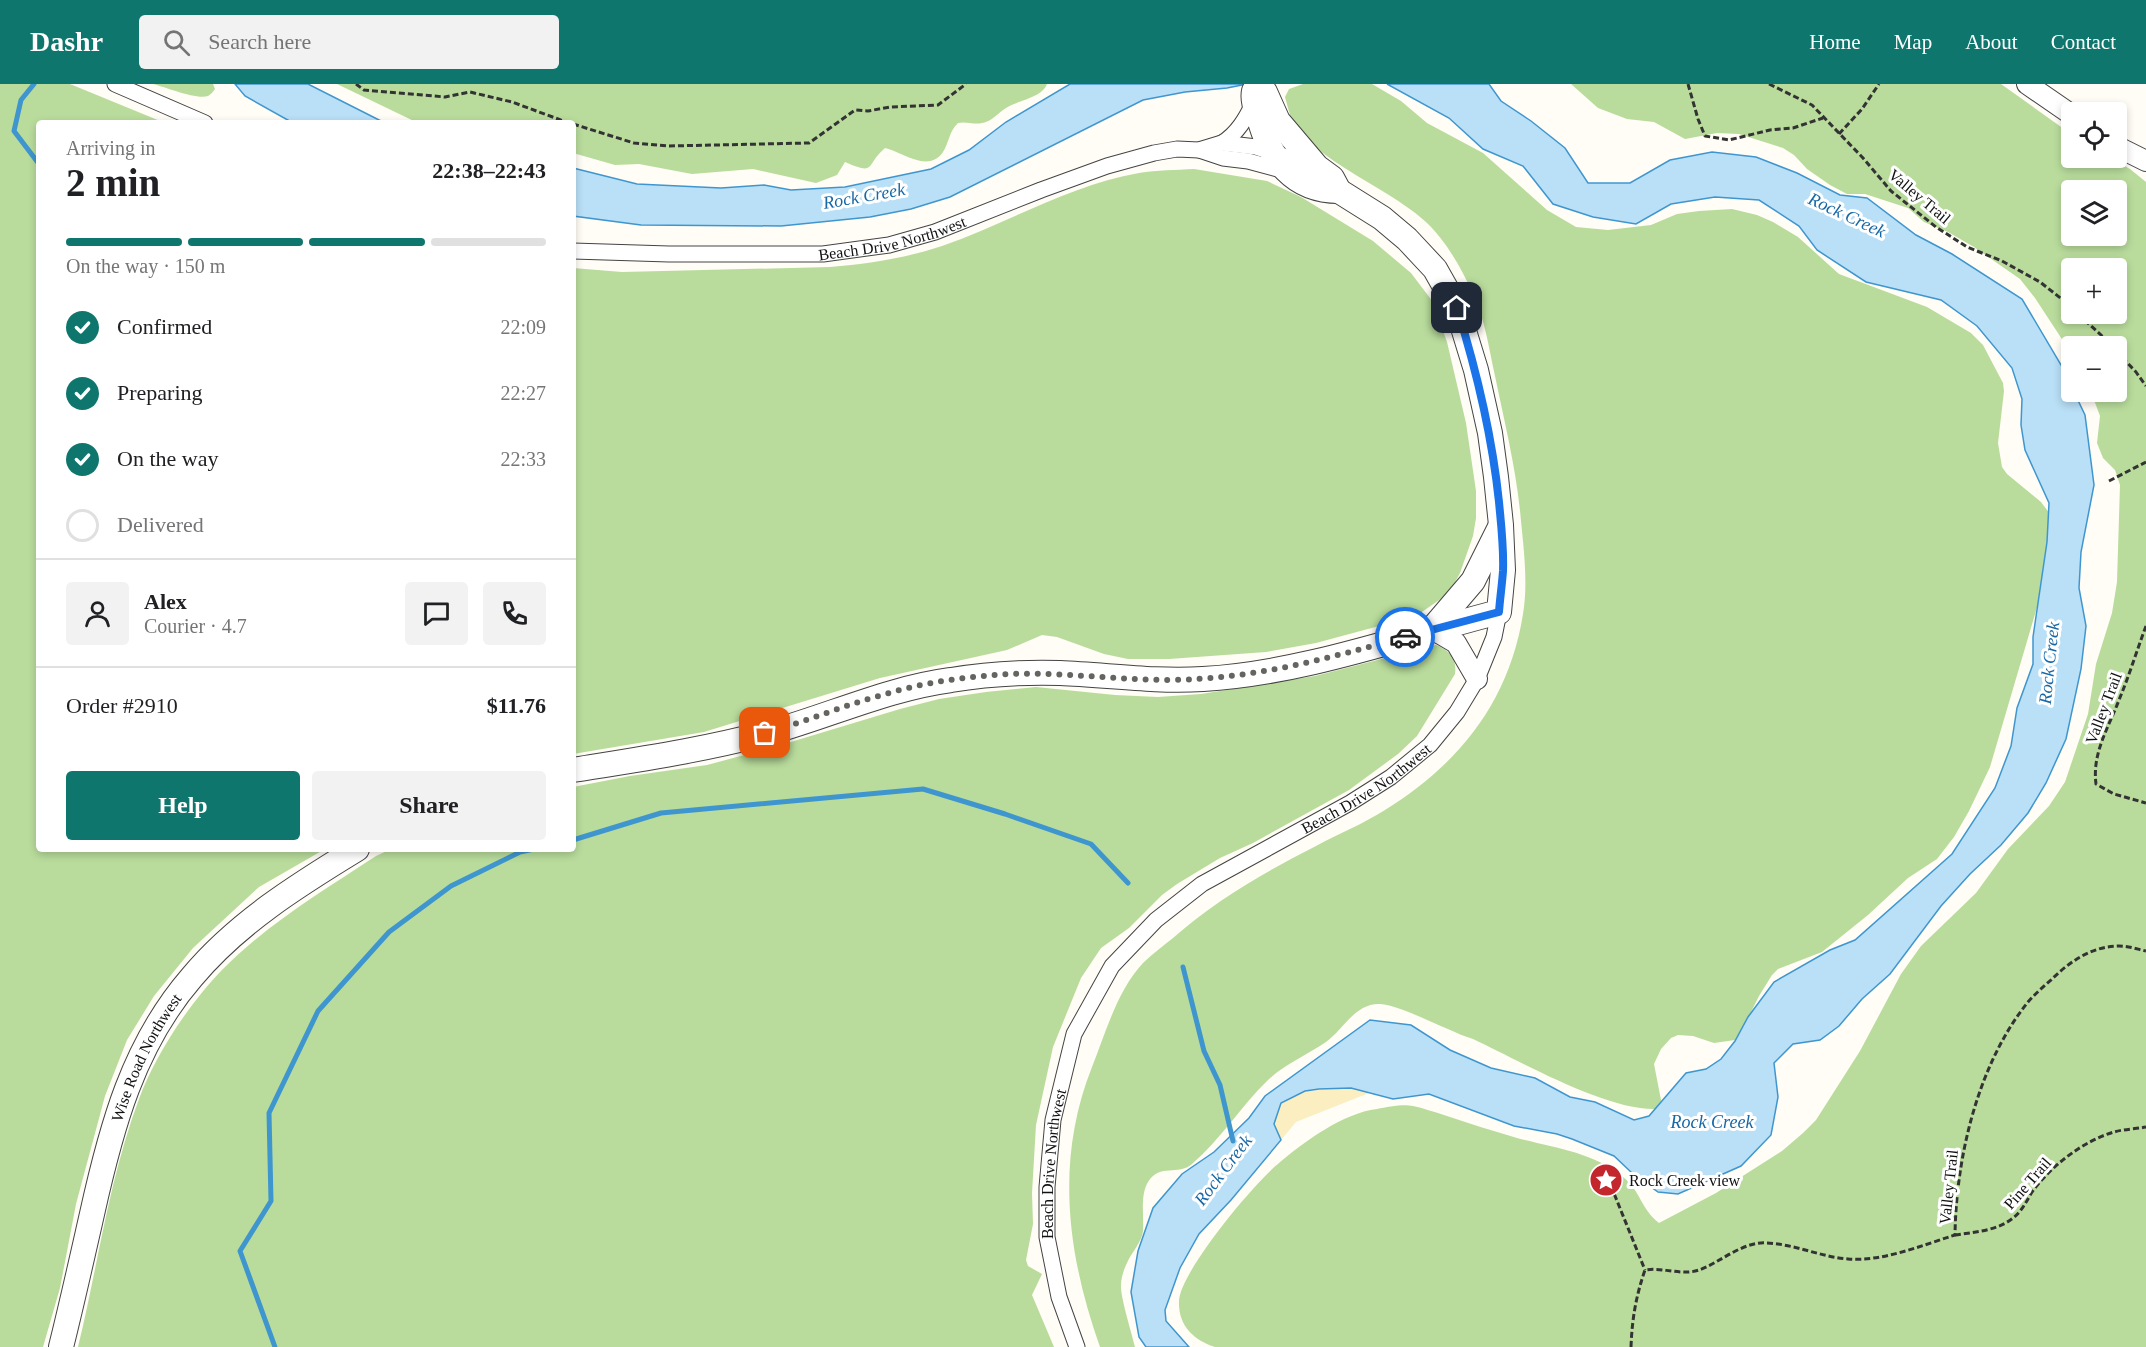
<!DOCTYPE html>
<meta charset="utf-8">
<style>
:root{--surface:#fff;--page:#f2f2f2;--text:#202124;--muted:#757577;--line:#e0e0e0;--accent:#0f766e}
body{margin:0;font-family:Georgia,serif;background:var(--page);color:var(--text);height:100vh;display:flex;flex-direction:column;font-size:22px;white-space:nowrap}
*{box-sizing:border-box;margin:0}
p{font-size:20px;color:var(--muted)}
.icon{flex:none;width:33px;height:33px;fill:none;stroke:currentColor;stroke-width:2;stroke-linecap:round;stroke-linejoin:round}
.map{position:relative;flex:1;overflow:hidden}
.sheet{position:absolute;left:36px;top:36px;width:540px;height:732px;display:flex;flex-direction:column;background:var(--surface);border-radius:6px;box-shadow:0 3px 9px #0003}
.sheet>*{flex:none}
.buttons{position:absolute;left:2061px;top:18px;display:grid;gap:12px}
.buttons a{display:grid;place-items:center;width:66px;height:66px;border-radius:6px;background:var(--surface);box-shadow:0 3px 9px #0003;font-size:30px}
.pin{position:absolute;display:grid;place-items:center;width:51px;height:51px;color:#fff;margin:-26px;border-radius:12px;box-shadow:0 3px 9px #0006}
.courier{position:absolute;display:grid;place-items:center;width:60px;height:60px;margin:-30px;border:4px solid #1a73e8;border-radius:50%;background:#fff;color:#222;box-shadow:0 2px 8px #0007}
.summary em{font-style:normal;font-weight:700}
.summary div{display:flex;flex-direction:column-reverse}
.summary{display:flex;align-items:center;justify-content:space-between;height:102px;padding:0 30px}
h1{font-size:39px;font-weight:700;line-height:45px}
.bar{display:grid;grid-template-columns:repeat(4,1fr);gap:9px 6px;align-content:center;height:72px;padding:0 30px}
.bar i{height:8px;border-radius:4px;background:var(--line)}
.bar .current{background:var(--accent)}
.bar p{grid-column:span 4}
.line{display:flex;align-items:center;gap:15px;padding:0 30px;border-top:2px solid var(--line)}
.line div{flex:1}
.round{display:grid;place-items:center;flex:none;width:63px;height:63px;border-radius:6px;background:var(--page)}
ol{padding:0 30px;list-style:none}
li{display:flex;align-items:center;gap:18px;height:66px}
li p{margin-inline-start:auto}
li .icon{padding:6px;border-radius:50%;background:var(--accent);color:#fff;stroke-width:4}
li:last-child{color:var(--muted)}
li i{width:33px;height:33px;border:3px solid var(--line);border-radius:50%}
.cta{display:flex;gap:12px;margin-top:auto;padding:12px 30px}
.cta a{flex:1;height:69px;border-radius:6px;background:var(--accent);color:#fff;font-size:24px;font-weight:700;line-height:69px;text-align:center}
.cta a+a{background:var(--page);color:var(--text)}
header{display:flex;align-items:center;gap:36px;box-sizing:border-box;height:84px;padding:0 30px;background:var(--accent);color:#fff}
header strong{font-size:28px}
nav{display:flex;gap:33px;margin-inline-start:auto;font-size:21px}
.search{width:420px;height:54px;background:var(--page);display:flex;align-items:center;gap:15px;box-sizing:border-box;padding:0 21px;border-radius:6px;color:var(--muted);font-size:22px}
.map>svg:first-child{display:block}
.forest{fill:#b9dc9c;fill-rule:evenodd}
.sand{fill:#fbeec1}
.water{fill:#b9e0f7;stroke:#3f96cf;stroke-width:1.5}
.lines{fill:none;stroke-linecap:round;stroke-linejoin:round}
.stream{stroke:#3f96cf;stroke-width:5}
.pedestrian-casing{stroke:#444;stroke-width:17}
.minor-casing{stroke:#444;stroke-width:22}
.tertiary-casing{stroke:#444;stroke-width:26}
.path{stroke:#333;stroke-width:3;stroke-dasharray:6 3;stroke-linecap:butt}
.pedestrian{stroke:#fff;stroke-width:15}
.minor{stroke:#fff;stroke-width:20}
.tertiary{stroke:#fff;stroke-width:24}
.done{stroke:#646461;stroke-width:6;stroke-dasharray:0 10.8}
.route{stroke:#1a73e8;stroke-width:8}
.labels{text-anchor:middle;stroke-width:6;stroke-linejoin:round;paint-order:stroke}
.street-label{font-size:16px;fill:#111;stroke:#fff}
.poi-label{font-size:16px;fill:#111;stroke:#fff;text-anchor:start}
.water-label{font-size:18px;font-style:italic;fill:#1768a6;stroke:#fff}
</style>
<header>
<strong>Dashr</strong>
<div class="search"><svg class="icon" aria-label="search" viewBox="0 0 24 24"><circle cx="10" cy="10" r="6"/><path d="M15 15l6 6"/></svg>Search here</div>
<nav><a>Home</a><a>Map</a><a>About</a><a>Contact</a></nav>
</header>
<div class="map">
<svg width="2146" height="1263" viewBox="0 0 2146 1263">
<rect width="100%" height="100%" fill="#fffdf5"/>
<g class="forest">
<polygon points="0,0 70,0 165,39 39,39 39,765 325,765 259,803 193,864 154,912 127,956 105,1012 76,1120 60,1204 43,1263 0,1263"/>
<path d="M153,0H213L215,5C213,8 211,10 208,12C197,16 165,3 153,0Z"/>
<path d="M337,0H1047C1042,14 1018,16 1006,24C998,29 991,38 982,39C974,41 966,37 958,39C949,47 949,59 943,68C928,90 901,67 885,64C865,81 877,92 845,78L837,91L816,99L753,85L692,90L639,80L615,81L573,69V39H418Z"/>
<path d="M1303,0H1372L1401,17L1427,39L1483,69L1547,126L1576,143L1608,146L1651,141L1677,130L1699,127L1732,125L1757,131L1773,138L1798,153L1839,190L1927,223L1971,249L1983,261L2003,299L2004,307L1998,359L2002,383L2007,390L2041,418L2050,430V479L1990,683L1969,727L1954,753L1937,775L1908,794L1868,831L1822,868L1778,885L1772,891L1759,912L1740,950L1735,956L1714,959L1693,952L1678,951L1671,954L1661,965L1654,980L1661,1016V1022L1657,1025C1607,1027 1520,977 1473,955C1447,947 1404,922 1380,920C1355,919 1343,946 1326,958C1307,971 1285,980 1268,996C1241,1022 1221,1055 1192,1080C1178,1092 1160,1079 1148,1098C1140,1111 1144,1132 1143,1147C1142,1158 1131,1169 1127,1179C1124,1185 1121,1194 1121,1201C1120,1212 1132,1250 1135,1263H1100C1067,1170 1055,1076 1092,983C1106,948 1117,907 1143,879C1152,870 1163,862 1173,854C1216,816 1265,788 1316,762C1338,750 1363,740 1385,726C1459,680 1509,618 1523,530C1528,501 1524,467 1521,437C1517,389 1505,340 1495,292C1489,265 1485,235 1473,210C1462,185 1446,157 1427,139C1392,105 1314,77 1292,36C1289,29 1287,20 1285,13L1289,5Z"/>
<path d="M1571,0H2001L2071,50L2072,74H2111L2130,85L2146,98V1263H1215C1194,1256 1178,1242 1179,1217C1180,1188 1254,1099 1279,1079C1304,1058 1343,1029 1377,1025C1388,1023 1403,1020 1413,1022C1423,1024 1434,1028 1444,1031C1468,1039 1493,1047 1517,1054C1554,1064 1593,1068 1623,1093C1640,1106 1641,1125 1659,1139L1716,1109L1782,1067L1803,1049L1816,1036L1860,967L1901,890L1921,862L1976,809L2008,765L2049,722L2065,698L2088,630L2096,580L2112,529L2117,498L2120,401L2115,386L2103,374L2097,359L2100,332L2091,308H2116V262H2072L2071,269L2035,214L2020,195L1974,163L1948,148L1924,138L1908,124L1865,110H1847L1830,101L1807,85L1794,71L1783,64L1739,50L1717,49L1685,55L1654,38L1627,35L1598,24ZM2116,106V152H2072V106ZM2072,184H2116V230H2072Z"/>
<path d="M1194,85L1267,97L1301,113L1373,157L1411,189L1433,218L1447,258L1466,339L1476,407V434L1473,452L1460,489L1451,506L1445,512L1416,532L1316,559L1266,568L1169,575H1128L1104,570L1057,553L1042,551L1007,566L880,594L704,648L573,670V184L622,188L830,183C868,180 906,174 942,162C1008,139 1070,101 1139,89C1157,86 1176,86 1194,85Z"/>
<path d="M1436,561C1450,566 1457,575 1455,590L1417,652L1398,670L1349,706L1253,759L1220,774L1177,800L1162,811L1129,844L1101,864L1081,894L1053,963L1036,1041L1032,1109L1033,1140L1026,1176L1028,1182L1042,1190L1032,1211L1054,1263H78C98,1181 109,1095 139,1015C155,971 189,920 222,886C267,840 323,807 376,772L391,765H573V703L630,692L707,681L771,664L900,625L939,615L986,608L1036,603L1115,611L1158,613L1201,610L1315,592Z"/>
</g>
<polygon class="sand" points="1351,1004 1369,1009 1296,1038 1281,1056 1274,1040 1281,1019 1305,1007"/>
<g class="water">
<polygon points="235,0 308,0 385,39 293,39 245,12"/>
<polygon points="1070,0 1247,0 1227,4 1185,8 1143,16 950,113 911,125 870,133 781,142 641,141 573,132 573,84 637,100 721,104 764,101 791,106 845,103 931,85 969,66 1006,38"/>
<polygon points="1387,0 1489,0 1501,17 1531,37 1565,64 1588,99 1630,99 1670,76 1712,68 1756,73 1797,89 1840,111 1867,114 1916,151 1952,170 2022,215 2067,291 2071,301 2072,308 2074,308 2085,331 2094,401 2081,468 2079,504 2086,542 2081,585 2066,655 2046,699 2028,729 2001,761 1970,790 1941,822 1890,890 1862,915 1839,942 1820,956 1793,960 1774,979 1778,1013 1771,1051 1741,1082 1678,1110 1658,1108 1632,1089 1614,1072 1572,1055 1557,1050 1514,1042 1429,1010 1393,1015 1351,1004 1319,1005 1305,1007 1281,1019 1274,1040 1281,1056 1231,1116 1199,1150 1180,1184 1165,1226 1166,1237 1189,1263 1146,1263 1139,1253 1131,1208 1138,1167 1153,1124 1182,1090 1214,1068 1249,1034 1265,1012 1370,936 1411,941 1450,966 1491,984 1535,994 1570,1013 1595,1018 1634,1036 1649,1032 1686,989 1706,985 1721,975 1735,957 1748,933 1774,898 1830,866 1855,856 1952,770 1995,704 2011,662 2017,624 2033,580 2033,553 2047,458 2049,419 2025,366 2021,341 2022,315 2012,284 1977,242 1941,216 1866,198 1817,166 1799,142 1759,116 1715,113 1671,120 1636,140 1593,133 1553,120 1523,82 1483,65 1449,34"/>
</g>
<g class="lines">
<g class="stream">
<polyline points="34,0 21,16 14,47 39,80"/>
<polyline points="573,756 661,729 923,705 1005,730 1091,760 1128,799"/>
<polyline points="1183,883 1204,967 1220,1001 1233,1057"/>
<polyline points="275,1263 240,1167 271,1117 269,1029 318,927 389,848 451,802 520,768 534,765"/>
</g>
<g class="pedestrian-casing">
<g id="pedestrian">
<polyline points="115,0 205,39"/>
<path d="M1222,59C1238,49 1246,34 1254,18"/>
<polyline points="1199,66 1223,74 1248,77 1285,87"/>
<path id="s1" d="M573,167L669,170H823L889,161L935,148L1041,106L1107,82L1154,69L1177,65L1199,66L1222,59L1256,63L1314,82"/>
<path id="s2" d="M1077,1263L1059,1213L1047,1153V1103L1053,1036L1074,950L1112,882L1156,836L1202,800L1350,719L1391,693L1430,661L1457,628L1477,595L1494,553L1499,528"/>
</g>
</g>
<g class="minor-casing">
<g id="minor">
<polyline points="2027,0 2072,31"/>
<polyline points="2116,62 2146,77"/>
<polyline points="1432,545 1456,559 1477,595"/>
</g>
</g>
<g class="tertiary-casing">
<g id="tertiary">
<path d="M1254,7C1252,16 1256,26 1259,34C1270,75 1293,107 1339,107"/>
<polyline points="1432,545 1473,497 1500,443"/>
<path d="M573,686C642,675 710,665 778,646C836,629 891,604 951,596C987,590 1024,588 1060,589C1108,591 1155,598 1203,595C1304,589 1401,553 1499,528L1503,486L1501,441L1496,393L1490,349L1476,286L1457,224L1435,185L1407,155L1382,134L1339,107L1332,94L1317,83L1278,37L1265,8L1258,0"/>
<path id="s3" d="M61,1263C72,1219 82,1174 92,1130C111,1044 133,961 192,893C237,839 298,801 357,765"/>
</g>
</g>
<g class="path">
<polyline points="356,0 364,6 445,13 470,8 512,18 569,39"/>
<polyline points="1688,0 1698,35 1705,52 1729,56 1770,46 1793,44 1823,34"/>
<polyline points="1769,0 1812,21 1863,74 1891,107 1936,143 1967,163 2002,177 2040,198 2072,223"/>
<polyline points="573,40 634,59 668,62 809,59 855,26 868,27 890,23 938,21 966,0"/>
<polyline points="1839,50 1862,25 1879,0"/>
<polyline points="2078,230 2113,262"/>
<polyline points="2116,267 2136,288 2146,302"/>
<polyline points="2109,397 2146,378"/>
<path d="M2146,542C2137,566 2129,592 2119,616C2108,645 2092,669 2096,700L2114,710L2146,719"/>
<polyline points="1611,1102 1645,1186"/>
<path d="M1955,1151C1974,1148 1997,1147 2013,1134C2022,1127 2026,1118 2032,1108C2051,1082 2083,1057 2114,1048C2124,1045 2136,1045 2146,1043"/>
<path d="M1631,1263C1632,1235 1636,1212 1645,1186C1663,1183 1682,1192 1699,1186C1721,1178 1743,1157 1767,1159C1794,1160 1821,1173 1848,1175C1882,1178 1923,1161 1955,1151C1956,1073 1978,980 2028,918C2035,910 2043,903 2051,896C2069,878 2092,862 2119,862C2128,862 2137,865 2146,867"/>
</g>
<use href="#pedestrian" class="pedestrian"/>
<use href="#minor" class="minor"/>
<use href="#tertiary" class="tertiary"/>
</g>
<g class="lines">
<path class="done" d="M765,649C805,638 842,622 882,611C915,601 949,595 984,592C1046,585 1107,596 1169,596C1254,595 1325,575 1405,553"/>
<path class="route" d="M1405,553L1499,528C1500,514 1502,501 1503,487C1504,464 1501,440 1499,418C1492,351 1477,288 1457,224"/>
</g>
<defs>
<g id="sight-disc" transform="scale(1.725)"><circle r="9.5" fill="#c4262e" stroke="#fff"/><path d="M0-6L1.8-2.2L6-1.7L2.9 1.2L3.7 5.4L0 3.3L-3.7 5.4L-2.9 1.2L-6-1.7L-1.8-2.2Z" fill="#fff"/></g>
</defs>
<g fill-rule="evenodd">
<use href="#sight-disc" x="1606" y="1096"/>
</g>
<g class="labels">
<g class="street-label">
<text transform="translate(1920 112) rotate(40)" y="6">Valley Trail</text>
<text dy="6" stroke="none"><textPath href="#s1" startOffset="321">Beach Drive Northwest</textPath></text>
<text transform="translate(2103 624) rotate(-69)" y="6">Valley Trail</text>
<text dy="6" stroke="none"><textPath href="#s2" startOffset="710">Beach Drive Northwest</textPath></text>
<text dy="6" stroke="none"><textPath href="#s3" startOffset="303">Wise Road Northwest</textPath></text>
<text dy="6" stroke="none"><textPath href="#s2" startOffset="188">Beach Drive Northwest</textPath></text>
<text transform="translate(2027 1099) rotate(-49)" y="6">Pine Trail</text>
<text transform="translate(1948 1103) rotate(-84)" y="6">Valley Trail</text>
</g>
<g class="poi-label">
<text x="1629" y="1102">Rock Creek view</text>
</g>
<g class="water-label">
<text transform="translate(864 112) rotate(-10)" y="6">Rock Creek</text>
<text transform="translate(1847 131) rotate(25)" y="6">Rock Creek</text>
<text transform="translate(2049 579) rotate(-84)" y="6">Rock Creek</text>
<text x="1712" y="1044">Rock Creek</text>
<text transform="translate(1223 1086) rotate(-53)" y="6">Rock Creek</text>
</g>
</g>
</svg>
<div class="buttons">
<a><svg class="icon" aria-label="locate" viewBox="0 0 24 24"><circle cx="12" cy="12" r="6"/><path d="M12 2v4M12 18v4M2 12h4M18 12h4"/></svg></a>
<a><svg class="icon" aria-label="layers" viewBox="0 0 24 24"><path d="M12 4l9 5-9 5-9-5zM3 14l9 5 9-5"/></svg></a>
<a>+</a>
<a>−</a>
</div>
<div class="pin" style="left:765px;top:649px;background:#ea580c"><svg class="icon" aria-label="bag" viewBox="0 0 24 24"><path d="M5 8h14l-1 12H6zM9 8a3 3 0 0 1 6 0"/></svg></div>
<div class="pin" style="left:1457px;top:224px;background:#1f2937"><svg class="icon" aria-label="home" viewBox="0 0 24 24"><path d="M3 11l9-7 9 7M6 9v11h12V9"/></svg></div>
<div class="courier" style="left:1405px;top:553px"><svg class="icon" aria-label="car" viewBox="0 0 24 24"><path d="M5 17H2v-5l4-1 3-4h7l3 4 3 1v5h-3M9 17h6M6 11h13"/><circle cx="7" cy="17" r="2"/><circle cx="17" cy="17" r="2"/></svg></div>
<section class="sheet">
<div class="summary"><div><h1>2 min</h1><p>Arriving in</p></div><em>22:38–22:43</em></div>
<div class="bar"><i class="current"></i><i class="current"></i><i class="current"></i><i></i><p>On the way · 150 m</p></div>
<ol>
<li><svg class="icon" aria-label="check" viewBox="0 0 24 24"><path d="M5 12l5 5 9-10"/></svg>Confirmed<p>22:09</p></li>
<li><svg class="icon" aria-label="check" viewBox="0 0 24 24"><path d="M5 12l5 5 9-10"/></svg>Preparing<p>22:27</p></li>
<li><svg class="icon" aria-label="check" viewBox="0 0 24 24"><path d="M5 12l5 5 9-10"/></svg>On the way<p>22:33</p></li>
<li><i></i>Delivered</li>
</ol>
<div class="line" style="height:108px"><a class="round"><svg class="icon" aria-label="person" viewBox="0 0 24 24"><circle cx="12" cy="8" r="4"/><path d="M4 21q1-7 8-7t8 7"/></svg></a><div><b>Alex</b><p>Courier · 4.7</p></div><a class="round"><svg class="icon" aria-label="chat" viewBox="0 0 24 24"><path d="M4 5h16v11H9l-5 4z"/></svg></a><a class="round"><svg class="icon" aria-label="phone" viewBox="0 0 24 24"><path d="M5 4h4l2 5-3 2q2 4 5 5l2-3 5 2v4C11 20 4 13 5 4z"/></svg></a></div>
<div class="line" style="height:78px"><div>Order #2910</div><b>$11.76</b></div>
<div class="cta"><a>Help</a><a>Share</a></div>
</section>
</div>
